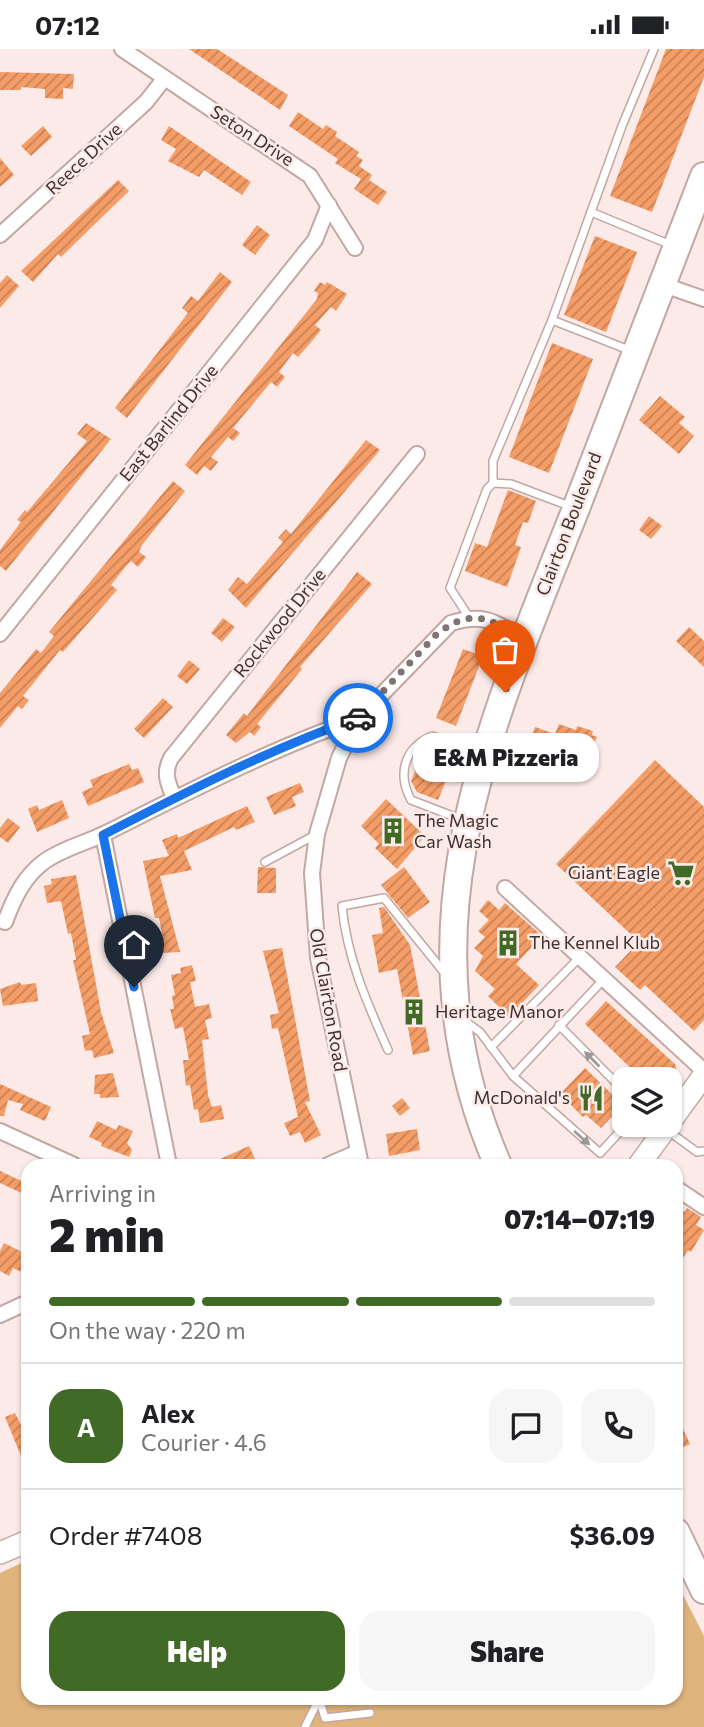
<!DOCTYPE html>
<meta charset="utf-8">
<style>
:root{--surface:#fff;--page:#f6f6f6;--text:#202124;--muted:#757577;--line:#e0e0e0;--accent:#406a26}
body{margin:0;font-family:Commissioner,sans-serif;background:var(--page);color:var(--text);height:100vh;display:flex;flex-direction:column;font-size:26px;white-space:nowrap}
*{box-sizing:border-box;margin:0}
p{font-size:23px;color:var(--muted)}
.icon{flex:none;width:38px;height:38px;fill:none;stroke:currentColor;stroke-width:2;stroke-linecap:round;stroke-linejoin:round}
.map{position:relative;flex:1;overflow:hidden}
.drawer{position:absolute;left:21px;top:1110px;width:662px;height:546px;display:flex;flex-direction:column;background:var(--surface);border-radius:21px;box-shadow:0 2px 5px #0004}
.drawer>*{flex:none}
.tools{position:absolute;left:612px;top:1018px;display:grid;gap:14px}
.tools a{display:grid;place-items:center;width:70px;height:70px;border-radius:14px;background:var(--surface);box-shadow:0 2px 5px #0004;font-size:35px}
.pin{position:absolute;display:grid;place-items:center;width:60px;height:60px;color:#fff;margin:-72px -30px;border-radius:50% 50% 50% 0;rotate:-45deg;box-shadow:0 0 7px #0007}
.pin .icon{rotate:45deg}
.courier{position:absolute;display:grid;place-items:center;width:70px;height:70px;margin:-35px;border:5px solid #1a73e8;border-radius:50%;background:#fff;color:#222;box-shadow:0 2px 9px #0007}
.bubble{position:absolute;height:49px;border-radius:21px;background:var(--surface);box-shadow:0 2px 5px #0004;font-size:23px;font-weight:800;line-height:49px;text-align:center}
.summary em{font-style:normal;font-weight:800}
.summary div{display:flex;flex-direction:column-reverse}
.summary{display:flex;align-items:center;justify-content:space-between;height:119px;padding:0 28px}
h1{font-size:46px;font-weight:800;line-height:52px}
.bar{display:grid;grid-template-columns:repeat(4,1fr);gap:10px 7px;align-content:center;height:84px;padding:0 28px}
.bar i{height:9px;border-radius:5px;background:var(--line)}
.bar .on{background:var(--accent)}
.bar p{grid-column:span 4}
.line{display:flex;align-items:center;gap:18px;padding:0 28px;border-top:2px solid var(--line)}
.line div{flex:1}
.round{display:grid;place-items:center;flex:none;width:74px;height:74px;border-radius:21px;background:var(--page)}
.cta{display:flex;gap:14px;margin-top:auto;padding:14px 28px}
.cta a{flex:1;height:80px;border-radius:21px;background:var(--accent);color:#fff;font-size:28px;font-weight:800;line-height:80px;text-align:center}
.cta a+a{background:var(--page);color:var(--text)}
.status{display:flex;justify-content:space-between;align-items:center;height:49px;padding:0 35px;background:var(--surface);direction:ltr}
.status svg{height:19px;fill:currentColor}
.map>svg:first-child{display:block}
.grass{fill:#dfb47d}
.building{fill:url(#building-hatch)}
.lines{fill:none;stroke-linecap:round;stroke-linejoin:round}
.lane-casing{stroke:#c2a7a2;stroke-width:10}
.street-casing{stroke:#c2a7a2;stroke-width:18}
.secondary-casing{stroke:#c2a7a2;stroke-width:24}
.highway-casing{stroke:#c2a7a2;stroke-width:30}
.lane{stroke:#fff;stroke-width:7}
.street{stroke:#fff;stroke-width:14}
.secondary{stroke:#fff;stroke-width:21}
.highway{stroke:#fff;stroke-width:26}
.oneway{fill:#9e9998}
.done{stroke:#807371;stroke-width:7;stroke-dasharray:0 12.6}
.route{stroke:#1a73e8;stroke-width:9}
.labels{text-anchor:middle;stroke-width:5;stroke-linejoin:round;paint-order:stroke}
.street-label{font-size:18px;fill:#3e3331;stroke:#fbeae7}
.poi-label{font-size:18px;fill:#3e3331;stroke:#fbeae7;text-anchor:start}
</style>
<div class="status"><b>07:12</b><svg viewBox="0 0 49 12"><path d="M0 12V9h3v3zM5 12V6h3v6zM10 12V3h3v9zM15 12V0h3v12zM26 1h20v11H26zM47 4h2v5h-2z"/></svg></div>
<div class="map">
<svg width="704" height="1678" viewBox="0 0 704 1678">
<defs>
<pattern id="building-hatch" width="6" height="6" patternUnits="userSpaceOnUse" patternTransform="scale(1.75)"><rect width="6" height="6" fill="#f59d67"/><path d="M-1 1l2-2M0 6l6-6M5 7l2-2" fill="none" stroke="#c88155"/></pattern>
</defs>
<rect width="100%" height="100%" fill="#fbeae7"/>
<polygon class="grass" points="28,1511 28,1648 676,1648 676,1532 704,1587 704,1678 0,1678 0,1524"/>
<g class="building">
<polygon points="189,0 217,0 288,46 280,61"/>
<polygon points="666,0 704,0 704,28 652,163 610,147"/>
<polygon points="0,23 74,25 73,40 63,39 63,50 45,49 45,40 21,38 21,41 0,41"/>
<polygon points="298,63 323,80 326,76 337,83 335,87 359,103 356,107 363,111 359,117 372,126 369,131 387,143 378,156 354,140 361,130 335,114 338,110 289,77"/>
<polygon points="43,77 52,88 31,107 21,97"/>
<polygon points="169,77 251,133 242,146 204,121 199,128 168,112 176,100 161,91"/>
<polygon points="0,109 14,126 0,138"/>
<polygon points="118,131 129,142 61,208 58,205 33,233 21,222"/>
<polygon points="257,176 270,186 255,206 242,196"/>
<polygon points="595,187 637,203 606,283 564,266"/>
<polygon points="220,223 232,233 127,369 115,359 188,264 182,259 191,247 198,252"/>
<polygon points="7,226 19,237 0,259 0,234"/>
<polygon points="320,233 325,236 327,233 347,245 336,262 331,258 315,276 321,281 312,292 298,308 293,304 279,323 285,328 277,338 271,333 233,379 240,384 233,392 228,388 211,408 218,413 211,422 204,417 197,426 185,416 317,250 318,244 314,242"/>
<polygon points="552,294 593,310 549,424 509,408"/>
<polygon points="660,347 685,368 679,374 694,387 679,405 639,371"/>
<polygon points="86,374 111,390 6,522 0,517 0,501 21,473 17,471 25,461 27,463 87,392 77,385"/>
<polygon points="366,391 380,401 246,559 228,541 238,528 247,535 283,493 278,489 286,480 291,485"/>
<polygon points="173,432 185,442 142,496 139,503 146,508 138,518 131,512 126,517 111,536 117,541 63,603 60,601 23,647 29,651 22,660 18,657 0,679 0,644 36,600 41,604 54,587 49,583"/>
<polygon points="508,441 536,452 528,474 523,473 515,496 521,498 507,538 465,522 475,494 487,498"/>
<polygon points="649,467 662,477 651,490 639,481"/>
<polygon points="357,523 372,535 300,618 302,620 257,675 261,678 254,687 250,683 236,694 226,686 244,664 247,667"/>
<polygon points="223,569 235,578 222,593 211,584"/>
<polygon points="689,578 704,592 704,618 676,592"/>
<polygon points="463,600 483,607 456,677 436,669"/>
<polygon points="189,611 200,620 187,635 177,627"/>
<polygon points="163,649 173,658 144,689 134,680"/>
<polygon points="559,675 576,681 577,677 593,682 592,686 597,688 594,695 597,697 592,713 588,711 585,719 580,717 576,727 568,724 567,729 549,722 551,717 544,715 548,704 528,697 535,678 555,685"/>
<polygon points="426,697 456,708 438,751 417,743 411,732"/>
<polygon points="655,711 704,758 704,971 694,982 645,936 640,941 615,918 639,893 556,815"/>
<polygon points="129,715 132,721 138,719 144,733 88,757 82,743 93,738 90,731"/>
<polygon points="300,734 304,743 292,748 296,757 274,766 266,748"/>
<polygon points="386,750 425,787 397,820 375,799 379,795 361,777"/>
<polygon points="62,751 69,769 37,783 28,760 37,756 39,761"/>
<polygon points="247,757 255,773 236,781 234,778 184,802 192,821 160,827 180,903 162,904 159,890 163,889 159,869 155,869 143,812 169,807 162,791 177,785 178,789"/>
<polygon points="8,769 20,778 8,794 0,788 0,779"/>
<polygon points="258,818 276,819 276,844 257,844"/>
<polygon points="404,818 430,853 408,869 381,836"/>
<polygon points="76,826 101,963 114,1004 94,1009 92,1001 85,1002 82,987 90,985 73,911 76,911 71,884 68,885 61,852 47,854 44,837 52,835 51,830"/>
<polygon points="488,851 499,861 505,854 542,887 516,915 539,936 509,968 488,947 495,940 475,922 483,907 474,899 485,888 478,882 489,871 479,862"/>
<polygon points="384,858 410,896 430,1002 413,1006 397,920 379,924 372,886 383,884 379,859"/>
<polygon points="282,899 310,1052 305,1053 321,1086 305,1094 300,1083 290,1087 284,1074 298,1068 278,979 272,980 270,966 279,964 263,902"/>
<polygon points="192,916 196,932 190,933 195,958 209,955 212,969 205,971 209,990 202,991 208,1046 212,1058 221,1056 224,1070 200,1074 198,1060 194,1061 190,1036 186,1037 183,1011 189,1011 183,978 175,980 170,960 174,960 172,947 175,946 171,926 181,924 180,919"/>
<polygon points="20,933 21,936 36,934 38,952 3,957 0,940"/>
<polygon points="606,952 675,1015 677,1024 671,1031 643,1031 585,975"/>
<polygon points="585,1019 623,1056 601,1079 586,1066 583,1068 565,1050 567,1048 562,1043"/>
<polygon points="113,1024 119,1048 100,1049 100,1045 94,1045 95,1026"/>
<polygon points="0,1035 51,1058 45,1072 20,1061 23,1055 8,1051 4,1067 0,1067"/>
<polygon points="402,1049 410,1059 400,1067 392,1057"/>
<polygon points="97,1072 116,1081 119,1076 133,1082 127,1094 132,1101 129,1108 101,1097 102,1094 89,1088"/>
<polygon points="417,1080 420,1101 389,1107 386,1085"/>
<polygon points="249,1097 256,1112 245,1116 207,1116"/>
<polygon points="0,1122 28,1135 28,1147 0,1134"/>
<polygon points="676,1156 685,1163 687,1159 701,1168 696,1176 704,1181 691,1203 688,1201 676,1220"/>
<polygon points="4,1194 28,1206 28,1226 13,1219 9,1227 0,1222 0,1202"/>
<polygon points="15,1364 28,1390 28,1424 5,1368"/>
<polygon points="676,1364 690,1395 676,1402"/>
</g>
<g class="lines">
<g class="lane-casing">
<g id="lane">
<polyline points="591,163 671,196"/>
<polyline points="552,271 629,301"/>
<polyline points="493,434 493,412 552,271 622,77 654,0"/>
<polyline points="469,568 450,539 487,440 493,434 511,435 572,458"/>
<path d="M463,771L411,751C397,725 404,699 432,687L479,702"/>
<polyline points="265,813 317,785"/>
<polyline points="466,973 480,983 513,1027 600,1104 626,1076"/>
<polyline points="559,976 625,1043"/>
<polyline points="491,998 580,908"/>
<path d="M388,1001C367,954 347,909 342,857L384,849L447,927"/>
<polyline points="513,1027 604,930"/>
<polyline points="667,1081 697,1103 704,1102"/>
<polyline points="319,1649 325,1669 370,1664"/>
<polyline points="305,1678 320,1648"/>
</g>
</g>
<g class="street-casing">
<g id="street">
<polyline points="122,0 310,127 355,199"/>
<polyline points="0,186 146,53 164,30"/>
<polyline points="661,235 704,250"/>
<polyline points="0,585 315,191 329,156"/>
<path d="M174,749C168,734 163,724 171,709L417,405"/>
<polyline points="103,786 169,1116"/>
<polyline points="505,839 704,1022"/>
<path d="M5,873C14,849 24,827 45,812C65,798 87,794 108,783C190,742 273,699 359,669"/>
<polyline points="0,1082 74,1116"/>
<polyline points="328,1116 358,1103"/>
<path d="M361,1116L318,909L312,824L317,785L339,709L359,669L451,574C485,563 496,574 525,591"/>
<polyline points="676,1139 704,1158"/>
<polyline points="0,1266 28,1253"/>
</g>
</g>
<g class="secondary-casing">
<g id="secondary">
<polyline points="670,1073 704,1026"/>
<polyline points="639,1116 668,1076"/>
<polyline points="0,1504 28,1492"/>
</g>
</g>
<g class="highway-casing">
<g id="highway">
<path d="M498,1116C396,882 488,681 575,462C618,350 661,238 704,127"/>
<polyline points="676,1483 704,1541"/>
</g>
</g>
<use href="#lane" class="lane"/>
<use href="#street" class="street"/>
<use href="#secondary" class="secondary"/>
<use href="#highway" class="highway"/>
</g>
<defs><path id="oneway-solid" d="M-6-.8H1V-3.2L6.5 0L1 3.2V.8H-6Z" transform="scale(1.75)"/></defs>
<g class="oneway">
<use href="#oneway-solid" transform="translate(592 1010) rotate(-135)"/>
<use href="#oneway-solid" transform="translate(582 1089) rotate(42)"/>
</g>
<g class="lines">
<path class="done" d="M358,669L436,586C472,557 490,570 525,591L505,643"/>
<path class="route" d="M134,938L103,786C186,743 270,700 358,669"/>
</g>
<defs>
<g id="building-bare" transform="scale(2.1)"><path d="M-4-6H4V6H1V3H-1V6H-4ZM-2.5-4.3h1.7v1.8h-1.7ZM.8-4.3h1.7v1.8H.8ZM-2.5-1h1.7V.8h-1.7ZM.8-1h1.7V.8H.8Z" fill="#406a26" stroke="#fbeae7" stroke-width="2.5" paint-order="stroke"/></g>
<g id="supermarket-bare" transform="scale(2.1)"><path d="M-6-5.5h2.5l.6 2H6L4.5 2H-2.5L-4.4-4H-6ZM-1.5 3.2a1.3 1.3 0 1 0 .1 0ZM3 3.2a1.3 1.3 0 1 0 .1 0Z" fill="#406a26" stroke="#fbeae7" stroke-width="2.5" paint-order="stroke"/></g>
<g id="restaurant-bare" transform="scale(2.1)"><path d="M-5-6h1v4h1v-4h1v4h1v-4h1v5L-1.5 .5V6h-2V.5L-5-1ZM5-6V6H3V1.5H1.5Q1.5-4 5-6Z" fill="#406a26" stroke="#fbeae7" stroke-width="2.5" paint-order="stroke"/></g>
</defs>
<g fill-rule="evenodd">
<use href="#building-bare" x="393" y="782"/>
<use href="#supermarket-bare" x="681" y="824"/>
<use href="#building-bare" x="508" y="894"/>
<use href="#building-bare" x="414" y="963"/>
<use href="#restaurant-bare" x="591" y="1049"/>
</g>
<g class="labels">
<g class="street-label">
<text transform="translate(252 87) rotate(33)" y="6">Seton Drive</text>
<text transform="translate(84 110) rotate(-43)" y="6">Reece Drive</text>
<text transform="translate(169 374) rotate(-51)" y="6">East Barlind Drive</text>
<text transform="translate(569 475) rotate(-69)" y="6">Clairton Boulevard</text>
<text transform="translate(280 574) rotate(-51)" y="6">Rockwood Drive</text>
<text transform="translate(328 951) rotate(80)" y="6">Old Clairton Road</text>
</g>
<g class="poi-label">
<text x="414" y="778">The Magic<tspan x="414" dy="21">Car Wash</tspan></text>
<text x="660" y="830" text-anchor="end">Giant Eagle</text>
<text x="529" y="900">The Kennel Klub</text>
<text x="435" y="969">Heritage Manor</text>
<text x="570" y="1055" text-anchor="end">McDonald's</text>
</g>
</g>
</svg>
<div class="tools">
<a><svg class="icon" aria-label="layers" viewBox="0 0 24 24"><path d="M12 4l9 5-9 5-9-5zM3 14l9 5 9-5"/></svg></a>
</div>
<div class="pin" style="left:505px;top:643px;background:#ea580c"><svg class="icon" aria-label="bag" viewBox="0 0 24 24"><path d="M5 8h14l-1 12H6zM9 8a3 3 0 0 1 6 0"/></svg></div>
<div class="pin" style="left:134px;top:938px;background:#1f2937"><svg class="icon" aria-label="home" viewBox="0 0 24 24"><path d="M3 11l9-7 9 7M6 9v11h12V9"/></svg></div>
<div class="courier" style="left:358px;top:669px"><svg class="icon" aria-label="car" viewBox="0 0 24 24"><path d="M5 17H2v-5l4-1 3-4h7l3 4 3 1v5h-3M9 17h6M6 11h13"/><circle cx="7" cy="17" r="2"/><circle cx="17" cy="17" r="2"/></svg></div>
<div class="bubble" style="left:413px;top:684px;width:186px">E&amp;M Pizzeria</div>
<section class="drawer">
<div class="summary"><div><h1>2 min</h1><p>Arriving in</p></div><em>07:14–07:19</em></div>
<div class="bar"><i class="on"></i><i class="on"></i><i class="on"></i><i></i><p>On the way · 220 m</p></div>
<div class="line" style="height:126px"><b class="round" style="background:var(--accent);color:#fff">A</b><div><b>Alex</b><p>Courier · 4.6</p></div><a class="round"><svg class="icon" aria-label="chat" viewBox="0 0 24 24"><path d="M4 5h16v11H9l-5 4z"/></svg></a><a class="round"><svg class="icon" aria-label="phone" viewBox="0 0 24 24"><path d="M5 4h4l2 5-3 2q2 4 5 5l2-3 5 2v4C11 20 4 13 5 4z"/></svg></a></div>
<div class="line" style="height:91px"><div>Order #7408</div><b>$36.09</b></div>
<div class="cta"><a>Help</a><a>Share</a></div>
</section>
</div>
